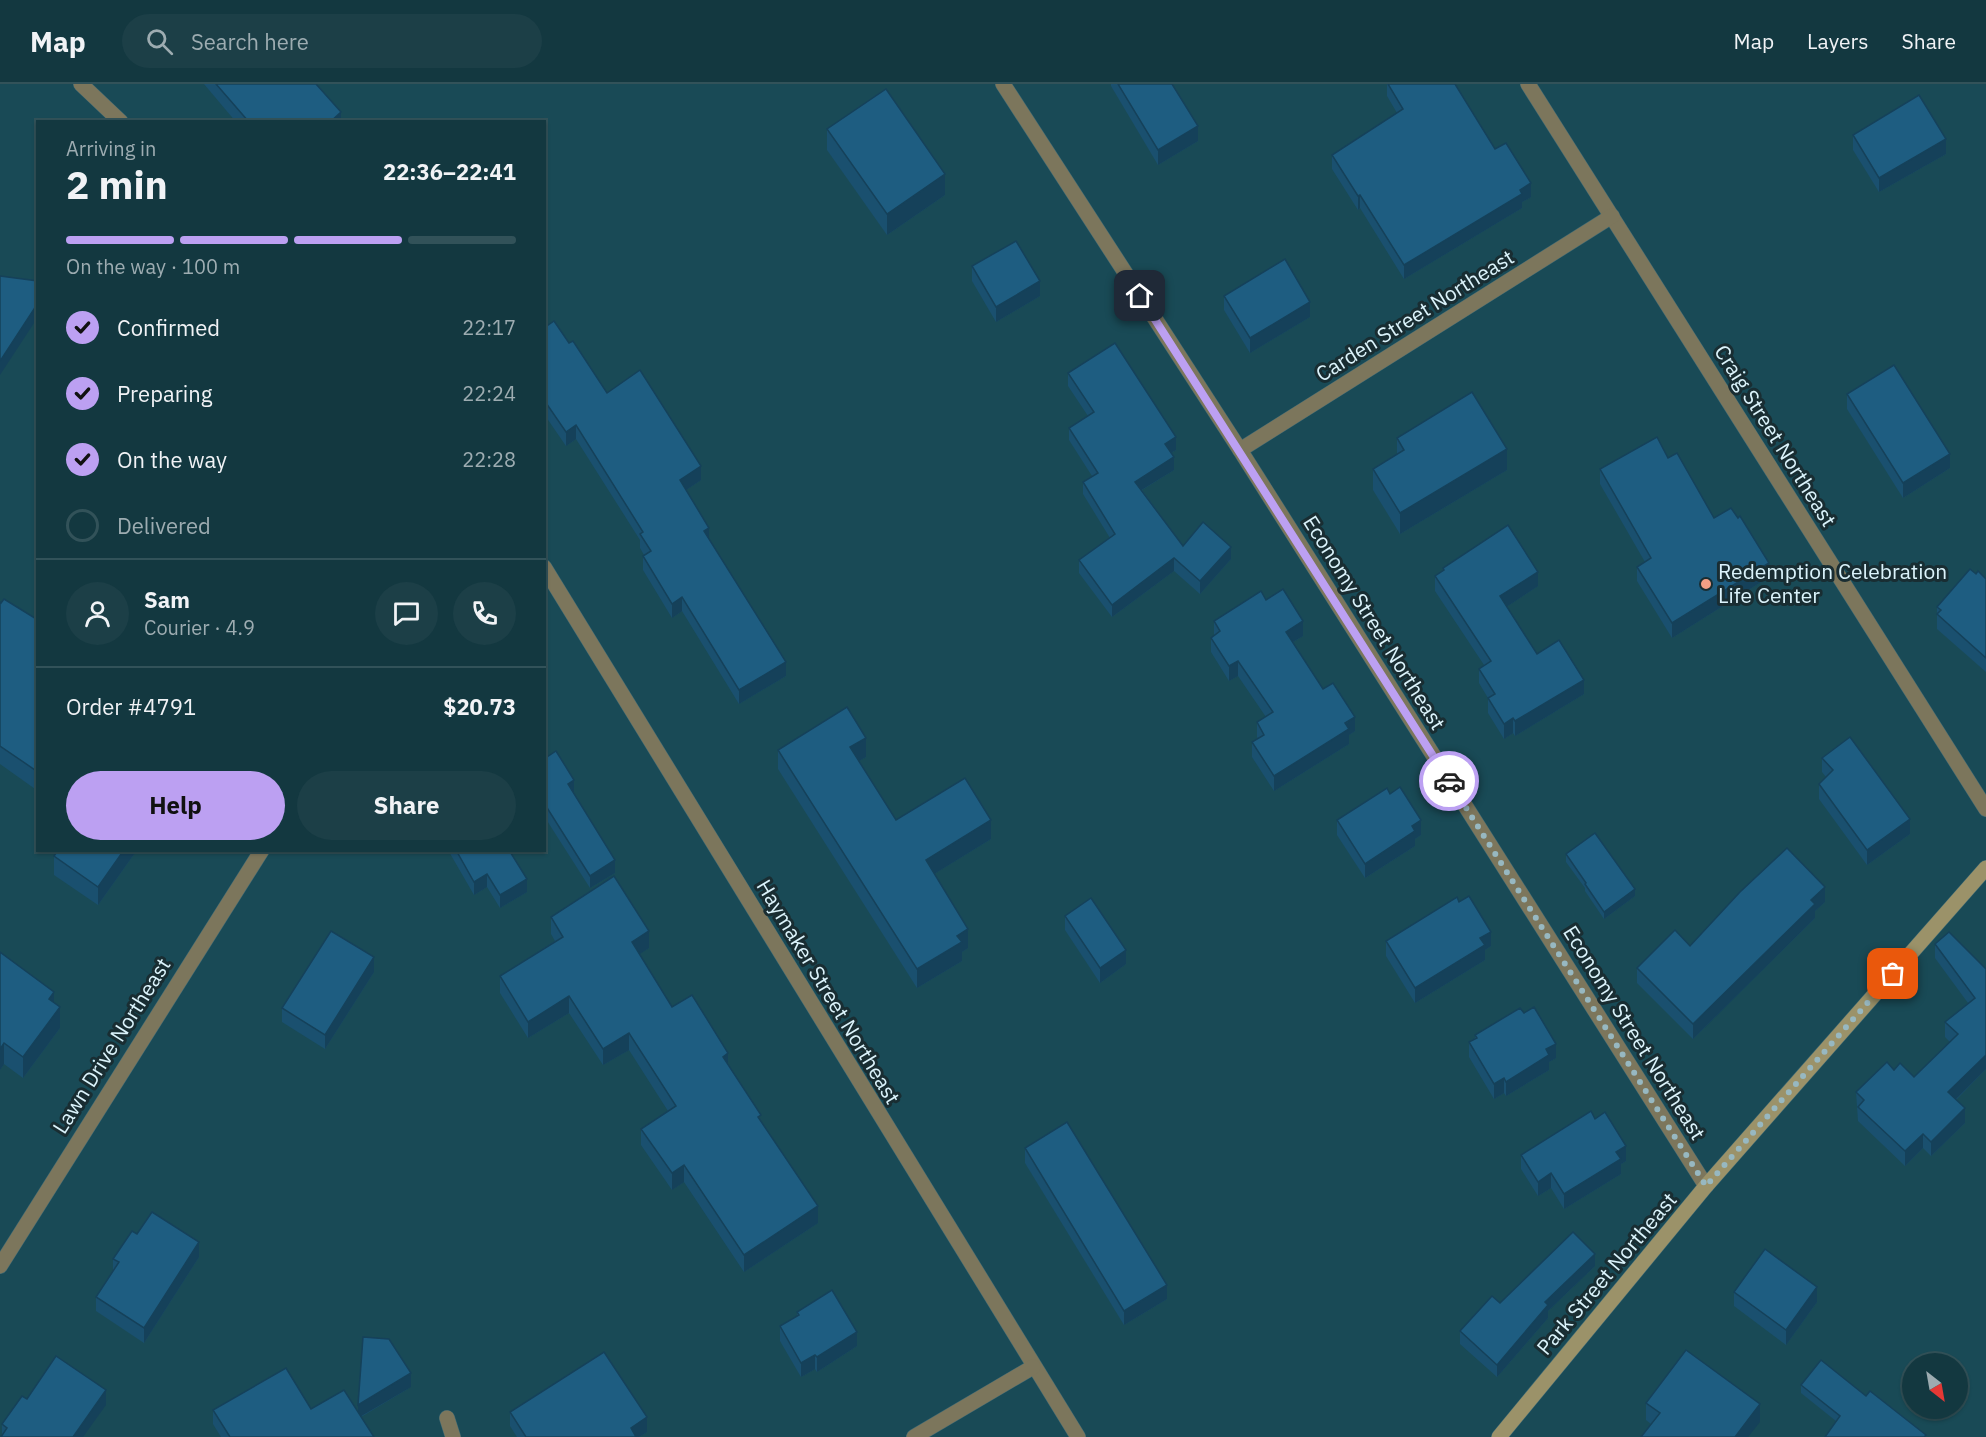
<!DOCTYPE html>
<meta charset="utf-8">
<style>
:root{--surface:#133840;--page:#1c3f47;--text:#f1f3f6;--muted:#9dacb1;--line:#325259;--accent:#bca0f2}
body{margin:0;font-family:"IBM Plex Sans",sans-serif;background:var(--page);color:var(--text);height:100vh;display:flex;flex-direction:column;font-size:22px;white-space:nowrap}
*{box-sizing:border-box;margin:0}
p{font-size:20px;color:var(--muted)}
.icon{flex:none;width:33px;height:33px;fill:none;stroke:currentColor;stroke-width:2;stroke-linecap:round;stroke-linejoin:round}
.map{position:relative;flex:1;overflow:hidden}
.sheet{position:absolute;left:36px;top:36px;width:510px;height:732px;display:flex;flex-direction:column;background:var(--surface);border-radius:0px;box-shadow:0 2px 4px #0004,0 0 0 2px var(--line)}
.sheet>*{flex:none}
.needle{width:39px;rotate:149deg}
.buttons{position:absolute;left:1902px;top:1269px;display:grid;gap:12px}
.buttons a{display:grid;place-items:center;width:66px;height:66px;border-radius:50%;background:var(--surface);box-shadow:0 2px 4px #0004,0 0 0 2px var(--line);font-size:30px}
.pin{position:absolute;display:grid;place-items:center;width:51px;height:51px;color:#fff;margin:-26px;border-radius:12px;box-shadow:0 3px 9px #0006}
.courier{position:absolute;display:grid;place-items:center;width:60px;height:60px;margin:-30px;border:4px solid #bca0f2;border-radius:50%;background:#fff;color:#222;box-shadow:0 2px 8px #0007}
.head em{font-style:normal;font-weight:800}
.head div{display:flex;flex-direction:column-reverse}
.head{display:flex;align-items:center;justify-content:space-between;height:102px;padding:0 30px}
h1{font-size:39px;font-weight:800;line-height:45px}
.bar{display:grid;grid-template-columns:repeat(4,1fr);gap:9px 6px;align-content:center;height:72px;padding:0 30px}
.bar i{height:8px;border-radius:4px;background:var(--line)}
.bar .current{background:var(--accent)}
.bar p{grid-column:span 4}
.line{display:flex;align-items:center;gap:15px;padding:0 30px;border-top:2px solid var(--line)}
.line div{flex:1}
.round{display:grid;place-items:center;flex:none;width:63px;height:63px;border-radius:32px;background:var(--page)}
ol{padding:0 30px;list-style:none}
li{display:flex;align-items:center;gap:18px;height:66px}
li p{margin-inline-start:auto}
li .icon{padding:6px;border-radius:50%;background:var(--accent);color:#111;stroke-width:4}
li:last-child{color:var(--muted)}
li i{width:33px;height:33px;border:3px solid var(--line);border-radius:50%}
.cta{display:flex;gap:12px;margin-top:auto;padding:12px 30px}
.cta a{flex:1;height:69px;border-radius:36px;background:var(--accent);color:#111;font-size:24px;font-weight:800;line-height:69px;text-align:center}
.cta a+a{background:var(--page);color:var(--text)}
header{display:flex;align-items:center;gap:36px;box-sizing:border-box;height:84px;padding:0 30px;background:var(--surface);border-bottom:2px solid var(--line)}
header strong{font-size:28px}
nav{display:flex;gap:33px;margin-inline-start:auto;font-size:21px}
.search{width:420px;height:54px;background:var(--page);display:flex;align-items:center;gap:15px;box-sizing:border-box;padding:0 21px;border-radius:33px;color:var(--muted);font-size:22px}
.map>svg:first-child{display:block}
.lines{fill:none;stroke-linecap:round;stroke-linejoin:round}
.street-casing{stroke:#3c6874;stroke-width:16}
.secondary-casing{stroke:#3c6874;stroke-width:16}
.street{stroke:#7c765c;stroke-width:15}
.secondary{stroke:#9b9269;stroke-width:15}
.wall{fill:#1a506f}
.shaded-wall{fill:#15415a}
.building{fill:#1e5d81;stroke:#15415a;stroke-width:1.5}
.done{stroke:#97b8c1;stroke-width:6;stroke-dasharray:0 10.8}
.route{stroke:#bca0f2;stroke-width:8}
.poi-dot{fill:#f39f85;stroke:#192d32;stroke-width:2}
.labels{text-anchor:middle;stroke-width:6;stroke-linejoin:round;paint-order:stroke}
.street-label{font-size:21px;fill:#dbf3fb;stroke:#192d32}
.poi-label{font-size:21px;fill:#dbf3fb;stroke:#192d32;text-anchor:start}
</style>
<header>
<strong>Map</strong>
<div class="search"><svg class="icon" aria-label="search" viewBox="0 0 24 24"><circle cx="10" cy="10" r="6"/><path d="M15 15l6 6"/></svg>Search here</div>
<nav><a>Map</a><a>Layers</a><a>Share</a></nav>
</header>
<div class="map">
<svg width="1986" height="1353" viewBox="0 0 1986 1353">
<rect width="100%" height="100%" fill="#194a56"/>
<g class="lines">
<g class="street-casing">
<g id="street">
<polyline points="81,0 121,38"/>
<polyline points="1003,0 1240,366 1706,1102"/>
<polyline points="1528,0 1986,725"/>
<polyline points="1240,366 1612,132"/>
<polyline points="544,483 1078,1353"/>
<polyline points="0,1182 262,766"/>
<polyline points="447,1334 453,1353"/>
<polyline points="914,1353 1033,1283"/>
</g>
</g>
<g class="secondary-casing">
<polyline id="secondary" points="1499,1353 1706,1102 1986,784"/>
</g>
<use href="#street" class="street"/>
<use href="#secondary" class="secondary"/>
</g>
<g class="wall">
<polygon points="204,0 316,0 341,38 236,38"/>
<polygon points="1111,0 1172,0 1198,57 1158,81 1111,2"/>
<polygon points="1387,0 1455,0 1495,65 1531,113 1522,118 1522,124 1404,195 1360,124 1358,126 1332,85 1332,71 1397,29 1387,12"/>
<polygon points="827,45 945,111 887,151 827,66"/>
<polygon points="1853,51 1946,70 1879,108 1853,66"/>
<polygon points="972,182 1040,212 996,238 972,197"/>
<polygon points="1224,212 1310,233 1250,269 1224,226"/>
<polygon points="544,244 569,259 607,309 701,396 686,406 709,457 786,592 739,620 682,527 672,534 643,486 643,472 644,471 640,464 640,456 576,355 566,362 544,330"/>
<polygon points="1068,289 1176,366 1171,369 1174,386 1142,406 1183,462 1231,475 1200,510 1174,487 1112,533 1079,489 1079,476 1110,454 1083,410 1083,398 1092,392 1069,356 1069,344 1088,332 1068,302"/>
<polygon points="1847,310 1950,384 1903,414 1847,325"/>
<polygon points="1397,354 1507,386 1400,450 1373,406 1373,385 1397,370"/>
<polygon points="1668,374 1714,434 1769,493 1672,554 1637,497 1637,483 1645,478 1600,400 1600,385"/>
<polygon points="1443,484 1538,502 1506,523 1537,570 1584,610 1515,652 1513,649 1504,655 1488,629 1488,614 1479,599 1479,585 1484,581 1435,507 1435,492 1443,487"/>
<polygon points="1976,490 1986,495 1986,588 1937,545 1937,523"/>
<polygon points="1266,516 1303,552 1293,558 1323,605 1355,647 1349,651 1349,660 1274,707 1252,673 1252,658 1258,655 1257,653 1257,638 1266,633 1238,592 1229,597 1211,568 1211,554 1214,552 1214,537"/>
<polygon points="0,518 38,536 38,707 0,680"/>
<polygon points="778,666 866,673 859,677 896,736 991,755 934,790 968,864 962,868 962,877 917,904 778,685"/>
<polygon points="1822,674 1910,750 1867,781 1819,715 1819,700 1826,693 1822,688"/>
<polygon points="544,675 574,708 573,709 615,789 590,804 544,732"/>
<polygon points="1390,710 1421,751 1415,755 1415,762 1365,794 1337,751 1337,736"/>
<polygon points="58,766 137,766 98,821 54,791 54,772"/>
<polygon points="448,766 509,766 527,808 500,824 487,803 474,811"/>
<polygon points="1566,770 1635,812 1604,835 1585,807 1585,804 1566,778"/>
<polygon points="1825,818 1815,827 1815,834 1693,955 1637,899 1637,884"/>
<polygon points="1065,832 1126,880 1100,899 1065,846"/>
<polygon points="551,833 649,864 639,870 672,923 728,981 761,1038 818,1139 744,1188 684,1098 672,1106 641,1061 641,1045 668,1027 629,966 603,981 569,929 528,954 500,909 500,892 555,857 551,850"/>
<polygon points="1386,857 1491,862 1485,866 1485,876 1415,919 1386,872"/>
<polygon points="1935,860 1986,885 1986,985 1956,1016 1965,1039 1931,1072 1923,1064 1905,1082 1858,1037 1856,1008 1894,986 1914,993 1950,958 1945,953 1945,938 1968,919 1935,874"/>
<polygon points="0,868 54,919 60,944 23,994 4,980 0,986"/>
<polygon points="374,888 325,965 282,938 282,924"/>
<polygon points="1475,951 1556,974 1549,978 1549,986 1506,1012 1504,1009 1494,1015 1469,973 1469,958 1475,954"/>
<polygon points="1595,1035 1626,1077 1621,1080 1621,1090 1564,1125 1551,1104 1538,1112 1521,1085 1521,1071"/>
<polygon points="1025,1064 1167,1215 1124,1241 1025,1079"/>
<polygon points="137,1150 199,1173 144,1259 96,1227 96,1213 113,1187 113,1175"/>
<polygon points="1595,1182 1548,1227 1548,1234 1497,1293 1460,1260 1460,1247 1500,1219"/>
<polygon points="1734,1208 1817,1218 1786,1261 1734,1222"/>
<polygon points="797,1228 857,1262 817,1288 815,1285 801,1293 780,1257 780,1242 797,1232"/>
<polygon points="1801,1301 1866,1312 1926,1353 1836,1337 1801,1309"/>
<polygon points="411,1303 361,1333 374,1353 221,1353 213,1340 213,1326 311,1325 358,1328"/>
<polygon points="1646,1319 1760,1338 1651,1340 1646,1336"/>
<polygon points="106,1321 2,1352 2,1340"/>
<polygon points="510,1328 647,1348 639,1353 517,1353 510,1342"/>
</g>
<g class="shaded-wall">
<polygon points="341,28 341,38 330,38"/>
<polygon points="1198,42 1198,57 1158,81 1158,66"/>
<polygon points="1946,55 1946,70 1879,108 1879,94"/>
<polygon points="945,90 945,111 887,151 887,130"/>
<polygon points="1531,99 1531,113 1522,118 1522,124 1404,195 1404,181"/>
<polygon points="1360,111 1360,124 1358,126 1358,112"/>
<polygon points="1040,197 1040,212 996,238 996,223"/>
<polygon points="1310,218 1310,233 1250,269 1250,254"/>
<polygon points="38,219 38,233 0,291 0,277"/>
<polygon points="576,341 576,355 566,362 566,348"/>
<polygon points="1176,353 1176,366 1165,372 1165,360"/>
<polygon points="1507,365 1507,386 1400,450 1400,429"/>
<polygon points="1950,370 1950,384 1903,414 1903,399"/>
<polygon points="1174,373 1174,386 1135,410 1135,398"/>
<polygon points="701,382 701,396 680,410 680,396"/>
<polygon points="709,444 709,458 704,447"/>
<polygon points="1231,463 1231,475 1200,510 1200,497"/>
<polygon points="1174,474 1174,487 1112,533 1112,521"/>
<polygon points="1769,479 1769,493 1672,554 1672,539"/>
<polygon points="1538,488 1538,502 1500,527 1500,512"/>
<polygon points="682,513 682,527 672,534 672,520"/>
<polygon points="1303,537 1303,552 1286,562 1286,548"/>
<polygon points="1238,577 1238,592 1229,597 1229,582"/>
<polygon points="786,578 786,592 739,620 739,606"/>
<polygon points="1584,596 1584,610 1515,652 1515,637"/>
<polygon points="1355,633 1355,647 1349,651 1349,660 1274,707 1274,692"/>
<polygon points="1513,634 1513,649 1504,655 1504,640"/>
<polygon points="866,654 866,673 850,682 850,663"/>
<polygon points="574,696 574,708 568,712 568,700"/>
<polygon points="1910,735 1910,750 1867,781 1867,766"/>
<polygon points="991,736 991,755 926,795 926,776"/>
<polygon points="1421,736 1421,751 1415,755 1415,762 1365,794 1365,780 1412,742"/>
<polygon points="124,766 137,766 98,821 98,803"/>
<polygon points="615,776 615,789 590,804 590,792"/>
<polygon points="487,790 487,803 474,811 474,798"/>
<polygon points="527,795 527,808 500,824 500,811"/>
<polygon points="1825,803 1825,818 1815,827 1815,834 1693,955 1693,940 1811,816"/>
<polygon points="1635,805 1635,812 1604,835 1604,828"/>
<polygon points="968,845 968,864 962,868 962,877 917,904 917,885 957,852"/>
<polygon points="649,847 649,864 632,875 632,858"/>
<polygon points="1491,848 1491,862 1485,866 1485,876 1415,919 1415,904 1480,854"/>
<polygon points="1126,866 1126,880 1100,899 1100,884"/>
<polygon points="374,873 374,888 325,965 325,951"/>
<polygon points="54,908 54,929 49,915"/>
<polygon points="569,912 569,929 528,954 528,938"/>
<polygon points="60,923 60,944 23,994 23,973"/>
<polygon points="629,949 629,966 603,981 603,965"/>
<polygon points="4,959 4,980 0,986 0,965"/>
<polygon points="1556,960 1556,974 1549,978 1549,986 1506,1012 1506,998 1546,965"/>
<polygon points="728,969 728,986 723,973"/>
<polygon points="1986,971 1986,985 1948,1023 1948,1008"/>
<polygon points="1504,994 1504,1009 1494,1015 1494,1000"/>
<polygon points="1965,1024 1965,1039 1931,1072 1931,1058"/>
<polygon points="1923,1050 1923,1064 1905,1082 1905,1067"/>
<polygon points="1626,1062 1626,1077 1621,1080 1621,1090 1564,1125 1564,1110 1616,1068"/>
<polygon points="684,1081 684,1098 672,1106 672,1089"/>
<polygon points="1551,1089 1551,1104 1538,1112 1538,1098"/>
<polygon points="818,1122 818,1139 744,1188 744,1171"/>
<polygon points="199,1158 199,1173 144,1259 144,1244"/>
<polygon points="1595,1170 1595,1182 1548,1227 1548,1234 1497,1293 1497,1281 1545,1218"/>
<polygon points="1167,1201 1167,1215 1124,1241 1124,1227"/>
<polygon points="1817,1203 1817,1218 1786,1261 1786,1246"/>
<polygon points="857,1248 857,1262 817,1288 817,1273"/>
<polygon points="815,1271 815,1285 801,1293 801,1279"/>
<polygon points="411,1289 411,1303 358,1334 358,1321"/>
<polygon points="106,1306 106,1321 83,1353 73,1353"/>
<polygon points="1760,1320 1760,1338 1748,1353 1735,1353"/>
<polygon points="647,1333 647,1348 639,1353 631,1353 631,1344"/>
</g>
<g class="building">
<polygon points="216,0 316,0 341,28 330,38 249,38"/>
<polygon points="1118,0 1172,0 1198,42 1158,66"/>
<polygon points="1388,0 1455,0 1495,65 1506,59 1531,99 1520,106 1522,110 1404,181 1360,111 1358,112 1332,71 1403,25"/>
<polygon points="886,5 945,90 887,130 827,45"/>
<polygon points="1919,11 1946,55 1879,94 1853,51"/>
<polygon points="1016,157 1040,197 996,223 972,182"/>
<polygon points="1285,175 1310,218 1250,254 1224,212"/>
<polygon points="0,192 38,197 38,219 0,277"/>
<polygon points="554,237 569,259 573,257 607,309 640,286 701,382 680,396 709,444 704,447 786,578 739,606 682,513 672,520 643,472 651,467 640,450 643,448 576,341 566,348 544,316 544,244"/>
<polygon points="1115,259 1176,353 1165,360 1174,373 1135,398 1183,462 1203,438 1231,463 1200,497 1174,474 1112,521 1079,476 1115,450 1083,398 1098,389 1069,344 1094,328 1068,289"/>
<polygon points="1894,281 1950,370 1903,399 1847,310"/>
<polygon points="1472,308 1507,365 1400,429 1373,385 1404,366 1397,354"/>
<polygon points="1657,353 1668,374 1677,369 1714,434 1731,424 1738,434 1740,432 1769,479 1672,539 1637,483 1651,474 1600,385"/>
<polygon points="1508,441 1538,488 1500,512 1537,570 1559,556 1584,596 1515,637 1513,634 1504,640 1488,614 1495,610 1479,585 1491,577 1435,492 1444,486 1443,484"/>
<polygon points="1970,485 1976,490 1978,487 1986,495 1986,574 1937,530 1941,526 1937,523"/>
<polygon points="1283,505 1303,537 1286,548 1323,605 1333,599 1355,633 1345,639 1349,645 1274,692 1252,658 1264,651 1257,638 1273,628 1238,577 1229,582 1211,554 1220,547 1214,537 1261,507 1266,516"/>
<polygon points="4,515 38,536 38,688 0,662 0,518 1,519"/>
<polygon points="847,623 866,654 850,663 896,736 965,694 991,736 926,776 968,845 957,852 962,858 917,885 778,666"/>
<polygon points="1850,653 1910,735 1867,766 1819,700 1833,686 1822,674"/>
<polygon points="556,667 574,696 568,700 615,776 590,792 544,719 544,675"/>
<polygon points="1400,703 1421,736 1412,742 1415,747 1365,780 1337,736 1387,704 1390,710"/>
<polygon points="1595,749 1635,805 1604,828 1585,800 1586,799 1566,770"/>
<polygon points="1787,764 1825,803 1811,816 1815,820 1693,940 1637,884 1675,846 1690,862 1740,808"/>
<polygon points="58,766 124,766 98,803 54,772"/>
<polygon points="456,766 509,766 527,795 500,811 487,790 474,798"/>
<polygon points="614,792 649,847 632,858 672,923 692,911 728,969 723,973 761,1031 758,1033 818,1122 744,1171 684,1081 672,1089 641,1045 676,1022 629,949 603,965 569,912 528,938 500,892 563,853 551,833"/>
<polygon points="1469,812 1491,848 1480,854 1485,861 1415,904 1386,857 1457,813 1459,818"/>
<polygon points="1091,814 1126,866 1100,884 1065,832"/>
<polygon points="331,847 374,873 325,951 282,924"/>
<polygon points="1949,848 1986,885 1986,971 1948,1008 1965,1024 1931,1058 1923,1050 1905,1067 1858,1023 1864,1016 1856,1008 1887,978 1894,986 1900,979 1914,993 1958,950 1945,938 1975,914 1935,860"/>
<polygon points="0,868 54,908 49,915 60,923 23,973 4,959 0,965"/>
<polygon points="1534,923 1556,960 1546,965 1549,971 1506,998 1504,994 1494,1000 1469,958 1477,954 1475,951 1520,924 1524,929"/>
<polygon points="1591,1027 1595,1035 1605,1028 1626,1062 1616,1068 1621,1075 1564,1110 1551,1089 1538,1098 1521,1071"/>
<polygon points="1067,1038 1167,1201 1124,1227 1025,1064"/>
<polygon points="152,1128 199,1158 144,1244 96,1213 119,1178 113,1175 132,1147 137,1150"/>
<polygon points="1573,1148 1595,1170 1545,1218 1548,1221 1497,1281 1460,1247 1492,1212 1500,1219"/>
<polygon points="1765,1165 1817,1203 1786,1246 1734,1208"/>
<polygon points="832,1206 857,1248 817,1273 815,1271 801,1279 780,1242 799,1231 797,1228"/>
<polygon points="363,1253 389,1255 411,1289 358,1321"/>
<polygon points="1686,1266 1760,1320 1735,1353 1641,1353 1660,1329 1646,1319"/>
<polygon points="604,1268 647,1333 631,1344 636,1353 526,1353 510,1328"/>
<polygon points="56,1272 106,1306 73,1353 1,1353 7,1344 2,1340 22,1312 27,1315"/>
<polygon points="1821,1276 1866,1312 1870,1307 1926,1351 1924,1353 1825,1353 1840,1332 1801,1301"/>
<polygon points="286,1284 311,1325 344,1306 374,1353 230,1353 213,1326"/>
</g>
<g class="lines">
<polyline class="done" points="1449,697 1706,1102 1893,890"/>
<polyline class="route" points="1140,212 1449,697"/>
</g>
<circle class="poi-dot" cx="1706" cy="500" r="6"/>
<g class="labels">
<g class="street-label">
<text transform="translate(1415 232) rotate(-32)" y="7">Carden Street Northeast</text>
<text transform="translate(1775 352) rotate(58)" y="7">Craig Street Northeast</text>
<text transform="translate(1374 539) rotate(58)" y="7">Economy Street Northeast</text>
<text transform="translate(828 908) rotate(59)" y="7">Haymaker Street Northeast</text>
<text transform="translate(1634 949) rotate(58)" y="7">Economy Street Northeast</text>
<text transform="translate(112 962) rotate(-58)" y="7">Lawn Drive Northeast</text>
<text transform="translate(1607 1190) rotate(-50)" y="7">Park Street Northeast</text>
</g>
<g class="poi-label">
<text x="1718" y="495">Redemption Celebration<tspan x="1718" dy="24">Life Center</tspan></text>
</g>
</g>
</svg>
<div class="buttons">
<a><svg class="needle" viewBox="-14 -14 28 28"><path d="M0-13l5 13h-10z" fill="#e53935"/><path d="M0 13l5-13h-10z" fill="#9dacb1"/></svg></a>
</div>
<div class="pin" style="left:1893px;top:890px;background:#ea580c"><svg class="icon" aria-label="bag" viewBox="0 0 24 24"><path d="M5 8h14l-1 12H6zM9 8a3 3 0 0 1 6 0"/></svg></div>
<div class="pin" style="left:1140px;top:212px;background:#1f2937"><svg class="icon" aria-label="home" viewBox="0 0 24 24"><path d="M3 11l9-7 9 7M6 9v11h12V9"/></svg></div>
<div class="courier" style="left:1449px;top:697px"><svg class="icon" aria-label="car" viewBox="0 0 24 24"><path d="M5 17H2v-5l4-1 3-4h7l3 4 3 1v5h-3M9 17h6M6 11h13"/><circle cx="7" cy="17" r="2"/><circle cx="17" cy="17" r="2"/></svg></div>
<section class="sheet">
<div class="head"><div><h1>2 min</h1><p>Arriving in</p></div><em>22:36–22:41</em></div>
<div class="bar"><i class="current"></i><i class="current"></i><i class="current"></i><i></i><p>On the way · 100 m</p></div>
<ol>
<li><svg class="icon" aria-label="check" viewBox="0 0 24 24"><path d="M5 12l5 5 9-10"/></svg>Confirmed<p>22:17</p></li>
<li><svg class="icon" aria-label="check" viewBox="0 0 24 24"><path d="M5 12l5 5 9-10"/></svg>Preparing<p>22:24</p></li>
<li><svg class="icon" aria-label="check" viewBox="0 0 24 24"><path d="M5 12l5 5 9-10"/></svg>On the way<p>22:28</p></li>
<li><i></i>Delivered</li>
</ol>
<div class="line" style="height:108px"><a class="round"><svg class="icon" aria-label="person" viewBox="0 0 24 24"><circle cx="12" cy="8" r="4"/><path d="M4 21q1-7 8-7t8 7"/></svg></a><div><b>Sam</b><p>Courier · 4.9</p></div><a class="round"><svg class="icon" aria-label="chat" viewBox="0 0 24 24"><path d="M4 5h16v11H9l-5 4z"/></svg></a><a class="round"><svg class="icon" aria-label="phone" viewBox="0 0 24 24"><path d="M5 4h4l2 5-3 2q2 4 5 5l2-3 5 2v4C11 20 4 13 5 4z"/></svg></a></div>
<div class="line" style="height:78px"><div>Order #4791</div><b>$20.73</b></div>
<div class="cta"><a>Help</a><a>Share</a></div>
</section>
</div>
